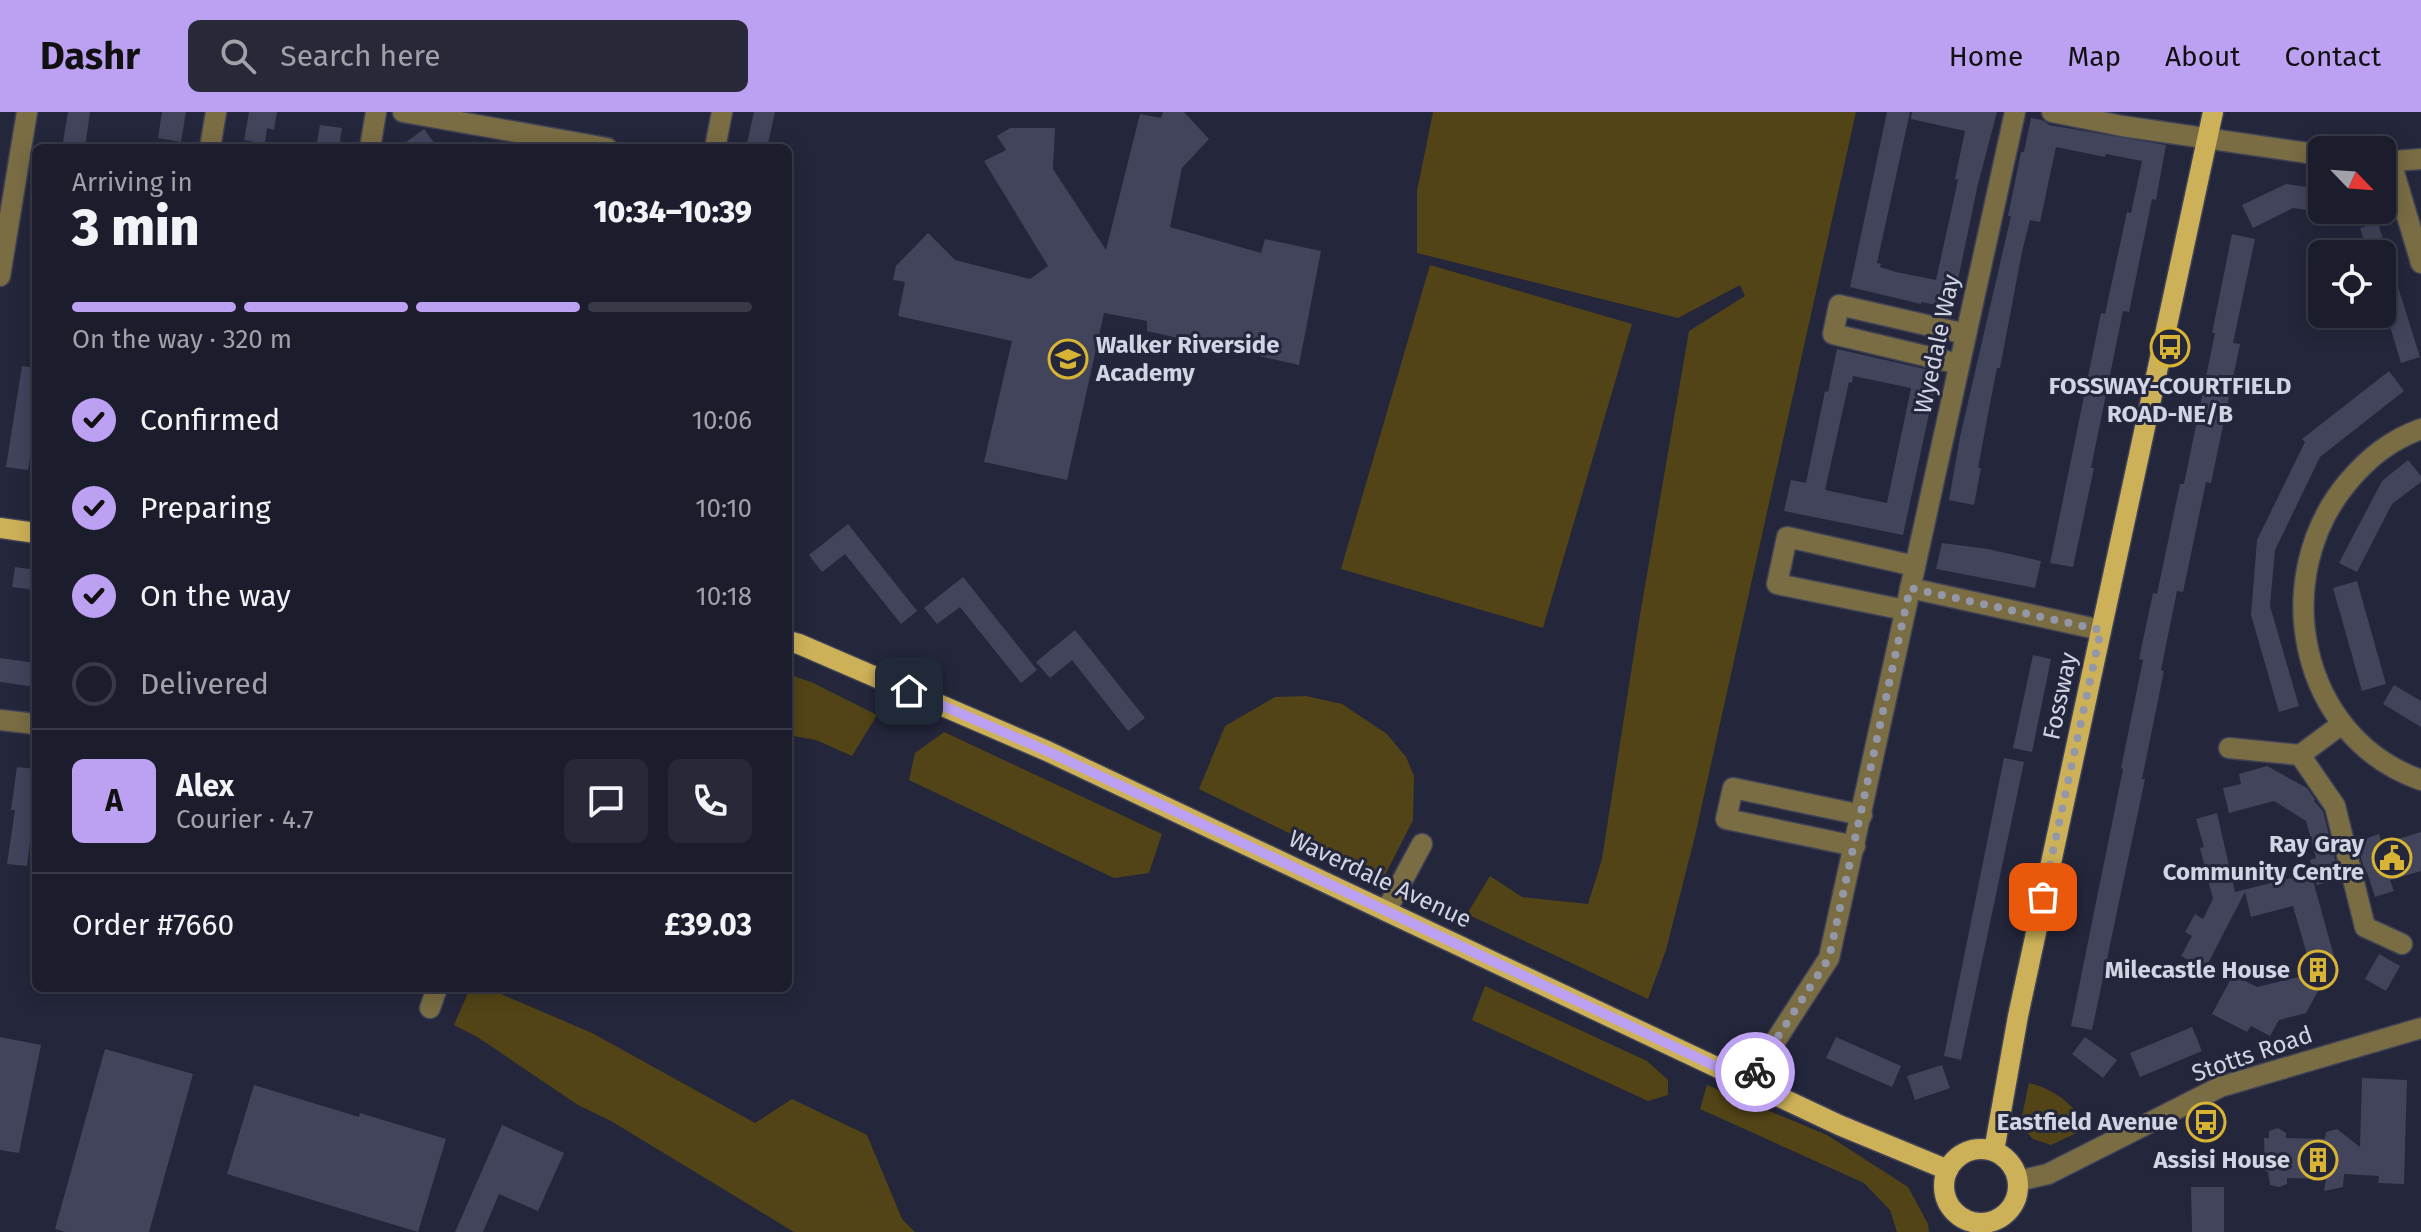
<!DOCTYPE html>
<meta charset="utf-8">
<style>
:root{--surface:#1b1c2c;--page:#282938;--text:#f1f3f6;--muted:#a0a1a9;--line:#393a48;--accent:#bca0f2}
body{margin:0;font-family:"Fira Sans",sans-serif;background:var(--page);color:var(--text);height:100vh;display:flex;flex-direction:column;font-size:30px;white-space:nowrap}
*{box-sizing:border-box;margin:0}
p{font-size:26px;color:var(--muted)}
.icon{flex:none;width:44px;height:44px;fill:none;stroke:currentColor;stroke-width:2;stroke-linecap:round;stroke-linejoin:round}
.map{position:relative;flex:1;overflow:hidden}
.panel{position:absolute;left:32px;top:32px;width:760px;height:848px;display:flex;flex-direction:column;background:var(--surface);border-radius:12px;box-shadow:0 4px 20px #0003,0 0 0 2px var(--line)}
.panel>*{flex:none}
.needle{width:52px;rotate:115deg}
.buttons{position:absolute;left:2308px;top:24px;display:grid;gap:16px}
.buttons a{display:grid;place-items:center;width:88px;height:88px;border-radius:12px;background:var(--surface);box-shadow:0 4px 20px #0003,0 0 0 2px var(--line);font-size:40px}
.pin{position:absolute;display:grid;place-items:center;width:68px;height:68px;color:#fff;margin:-34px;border-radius:16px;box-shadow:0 4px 12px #0006}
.courier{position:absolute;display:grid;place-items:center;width:80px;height:80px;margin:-40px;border:6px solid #bca0f2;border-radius:50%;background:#fff;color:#222;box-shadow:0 2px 10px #0007}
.head em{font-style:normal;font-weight:800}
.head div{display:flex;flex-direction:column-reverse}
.head{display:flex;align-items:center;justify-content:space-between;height:136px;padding:0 40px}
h1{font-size:52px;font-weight:800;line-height:60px}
.bar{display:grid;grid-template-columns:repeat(4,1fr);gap:12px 8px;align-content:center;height:96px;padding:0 40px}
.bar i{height:10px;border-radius:6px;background:var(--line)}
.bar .active{background:var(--accent)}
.bar p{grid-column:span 4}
.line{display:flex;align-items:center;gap:20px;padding:0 40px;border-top:2px solid var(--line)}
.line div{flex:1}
.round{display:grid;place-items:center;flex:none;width:84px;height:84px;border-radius:12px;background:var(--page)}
ol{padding:0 40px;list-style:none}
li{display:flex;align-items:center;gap:24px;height:88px}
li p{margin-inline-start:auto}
li .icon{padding:8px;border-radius:50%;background:var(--accent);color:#111;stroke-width:4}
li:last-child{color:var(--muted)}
li i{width:44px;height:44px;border:4px solid var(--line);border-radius:50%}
header{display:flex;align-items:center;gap:48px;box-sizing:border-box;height:112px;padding:0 40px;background:var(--accent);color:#111}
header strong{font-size:38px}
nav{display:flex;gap:44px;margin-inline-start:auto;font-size:28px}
.search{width:560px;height:72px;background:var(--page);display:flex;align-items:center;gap:20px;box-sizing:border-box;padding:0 28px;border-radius:12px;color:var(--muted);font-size:30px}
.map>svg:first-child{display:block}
.green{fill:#524416}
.building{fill:#41445b;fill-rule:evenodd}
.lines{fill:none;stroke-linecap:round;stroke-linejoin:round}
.minor-casing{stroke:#404256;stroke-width:23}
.major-casing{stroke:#404256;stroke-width:23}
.minor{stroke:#7a6d44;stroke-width:20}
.major{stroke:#cdb158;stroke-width:20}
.done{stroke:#9497a8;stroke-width:8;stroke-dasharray:0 14.4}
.route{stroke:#bca0f2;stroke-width:10}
.labels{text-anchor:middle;stroke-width:6;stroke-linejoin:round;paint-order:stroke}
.street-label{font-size:24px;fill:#d1d4e2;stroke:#24263b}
.poi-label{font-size:24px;font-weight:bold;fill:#d1d4e2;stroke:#24263b;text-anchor:end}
</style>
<header>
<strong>Dashr</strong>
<div class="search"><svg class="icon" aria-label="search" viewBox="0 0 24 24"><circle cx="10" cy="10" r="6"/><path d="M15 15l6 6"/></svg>Search here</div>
<nav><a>Home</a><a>Map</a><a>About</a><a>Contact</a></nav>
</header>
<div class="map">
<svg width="2421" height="1120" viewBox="0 0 2421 1120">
<rect width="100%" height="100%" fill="#24263b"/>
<g class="green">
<polygon points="1433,0 1856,0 1695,724 1666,838 1648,887 1467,802 1490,764 1522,785 1588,792 1602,747 1640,503 1689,219 1745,184 1740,173 1678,206 1417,141 1417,79"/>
<polygon points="1430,153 1632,212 1543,516 1341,457"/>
<polygon points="788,562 811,570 877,603 852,644 816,628 788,623"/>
<polygon points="1306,584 1342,592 1387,622 1406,645 1414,664 1413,708 1383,767 1199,677 1225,614 1275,585"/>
<polygon points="944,620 1162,722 1149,761 1114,766 909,668 915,641"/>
<polygon points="1485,874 1647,949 1668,968 1668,983 1648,989 1472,908"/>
<polygon points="470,876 502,876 501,882 592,921 755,1011 792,987 867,1023 902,1107 915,1120 794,1120 611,1009 578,993 479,926 454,913"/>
<path d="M2029,971C2054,977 2075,993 2087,1016L2051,1033L2033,1027L2020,1013Z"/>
<polygon points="1707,973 1827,1023 1908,1075 1928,1112 1929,1120 1897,1120 1890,1098 1864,1071 1700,997"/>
</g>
<g class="building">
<polygon points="68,0 90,0 85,36 62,36"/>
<polygon points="162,0 186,0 181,30 158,26"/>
<polygon points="249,0 277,0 274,18 267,16 265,32 244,28"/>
<polygon points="754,0 775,0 767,36 746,36"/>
<polygon points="1163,0 1184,0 1209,27 1182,56 1170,115 1261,141 1265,127 1321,139 1299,253 1147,219 1147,209 1104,201 1067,368 984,350 1012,229 898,204 905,170 893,168 896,154 928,121 955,148 1030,167 1048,154 984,49 1006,38 997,24 1010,16 1055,16 1053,57 1106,138 1140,2 1161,6"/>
<polygon points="1887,0 1910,0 1877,151 1881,152 1880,155 1896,160 1936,168 1958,68 1955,67 1965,19 1911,7 1912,0 1997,0 1978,72 1952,196 1921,190 1921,192 1850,175"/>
<polygon points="2031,6 2042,8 2049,13 2166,33 2156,88 2152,87 2129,200 2123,199 2091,356 2094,356 2073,455 2050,451 2101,201 2105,202 2127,100 2131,101 2142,49 2106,42 2105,45 2056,35 2040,110 2030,108 2022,140 2000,256 1997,256 1988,302 1978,356 1981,356 1974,393 1949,388 1960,325 2011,104 2008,104 2021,40 2024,40"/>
<polygon points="320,13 342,16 339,36 316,36"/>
<polygon points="424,17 438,36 398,36"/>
<polygon points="2286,72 2322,77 2322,100 2293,96 2253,116 2242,93"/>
<polygon points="2378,111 2420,245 2401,251 2382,188 2382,142 2368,142 2360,116"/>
<polygon points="2232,122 2255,127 2233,231 2240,232 2211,371 2206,370 2183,480 2177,479 2161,558 2164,559 2142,667 2145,667 2092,918 2071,914 2123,657 2121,656 2143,548 2139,547 2153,481 2157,482 2180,372 2184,372 2215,221 2212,221"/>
<path d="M1837,237L1938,260L1903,423L1784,399L1791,368L1806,371L1825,279L1828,280ZM1853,264L1911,276L1887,391L1825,378L1849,270L1852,271Z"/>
<polygon points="22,254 36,256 36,308 28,358 6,355"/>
<polygon points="2389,259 2404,279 2320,345 2275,438 2270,494 2299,594 2279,600 2251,503 2257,428 2305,330 2302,327"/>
<polygon points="2408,348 2421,364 2421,370 2392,392 2357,460 2339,451 2382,369"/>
<polygon points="848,412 917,499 901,512 845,442 822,460 809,443"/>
<polygon points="1942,431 1988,437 2041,449 2035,476 1936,457"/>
<polygon points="15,455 36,458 36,478 12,475"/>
<polygon points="963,465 1037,558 1021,571 960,495 937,512 924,496"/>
<polygon points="2357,469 2386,572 2362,579 2333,476"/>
<polygon points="1075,518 1145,606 1128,619 1072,548 1050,566 1036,550"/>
<polygon points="2033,543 2051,547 2032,640 2013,636"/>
<polygon points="0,546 36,551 36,575 0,570"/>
<polygon points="2394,573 2421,589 2421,615 2383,592"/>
<polygon points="2004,646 2024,650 1961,948 1944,944"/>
<polygon points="2267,654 2307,676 2315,687 2314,689 2323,699 2340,767 2317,773 2310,748 2316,746 2306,709 2274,689 2229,701 2223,676 2241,672 2239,662"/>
<polygon points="17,655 36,657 36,681 27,754 7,752 15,698 11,698"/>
<polygon points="2217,701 2235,780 2311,761 2335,848 2306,901 2279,908 2270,924 2251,914 2247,920 2212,902 2233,863 2257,875 2303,864 2310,853 2293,794 2251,805 2245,780 2205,857 2181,844 2192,824 2185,820 2195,802 2203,807 2213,787 2200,736 2204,735 2196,707"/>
<polygon points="2421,720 2421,759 2390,768 2394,779 2375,785 2367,760 2365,760 2357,730 2379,722 2382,732"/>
<polygon points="2379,842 2400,854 2386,879 2365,867"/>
<polygon points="2192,915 2202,939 2140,965 2130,941"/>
<polygon points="0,925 41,933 19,1041 0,1038"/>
<polygon points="1836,925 1901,954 1892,975 1826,946"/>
<polygon points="2085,925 2117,948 2103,966 2072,942"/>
<polygon points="105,937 193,962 149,1120 65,1120 55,1117"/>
<polygon points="1942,953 1950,976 1915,988 1907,964"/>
<polygon points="2362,966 2407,968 2404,1072 2378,1071 2379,1064 2344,1062 2343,1075 2324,1079 2326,1067 2287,1066 2287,1072 2279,1075 2270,1073 2268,1060 2265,1059 2264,1026 2269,1026 2269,1019 2278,1016 2286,1021 2286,1026 2325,1027 2326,1020 2337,1017 2360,1035"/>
<polygon points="254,973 359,1005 360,1001 446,1027 418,1120 227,1062"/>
<polygon points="502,1013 564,1041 538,1099 499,1082 483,1120 455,1120"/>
<polygon points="2191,1075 2224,1075 2224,1120 2192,1120"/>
</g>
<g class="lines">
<g class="minor-casing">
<g id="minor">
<polyline points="403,0 607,36"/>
<polyline points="2052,0 2122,14 2322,43"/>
<polyline points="210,36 216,0"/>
<polyline points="370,36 376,0"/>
<polyline points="715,36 722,0"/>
<polyline points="2382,50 2421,47"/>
<polyline points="2391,50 2421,151"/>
<polyline points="0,164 27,0"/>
<polyline points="1959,252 1833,222 1839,193 1966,222"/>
<path d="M2421,317C2391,328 2369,345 2348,370C2268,465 2298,625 2421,668"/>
<polyline points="1910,476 2101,518"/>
<polyline points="1905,498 1777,472 1787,425 1915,454"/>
<polyline points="0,608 36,612"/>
<polyline points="2229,636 2300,643 2342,612"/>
<polyline points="2300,643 2335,694 2365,815 2402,832"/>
<polyline points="1855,734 1726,707 1733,676 1862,703"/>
<polyline points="1386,799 1422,732"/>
<polyline points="430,896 437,876"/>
<polyline points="1749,970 1829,846 2015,0"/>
<polyline points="2018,1069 2048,1062 2220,975 2421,916"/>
</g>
</g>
<g class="major-casing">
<g id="major">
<polyline points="0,416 36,421"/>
<polyline points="788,529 799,532 1047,639 1839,1013 1948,1058"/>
<circle cx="1981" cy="1074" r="37"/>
<polyline points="1994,1039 2018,904 2213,0"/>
</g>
</g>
<use href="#minor" class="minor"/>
<use href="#major" class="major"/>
</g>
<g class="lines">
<polyline class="done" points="1755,960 1829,846 1910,476 2101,518 2043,785"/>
<polyline class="route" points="909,579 1047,639 1749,970 1755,960"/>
</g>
<defs>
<g id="bus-ring" transform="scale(2)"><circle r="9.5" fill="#24263b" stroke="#d8b434" stroke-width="1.5"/><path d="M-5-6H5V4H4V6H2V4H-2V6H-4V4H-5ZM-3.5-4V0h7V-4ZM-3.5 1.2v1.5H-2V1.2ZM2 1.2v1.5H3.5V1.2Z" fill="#d8b434"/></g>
<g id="school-ring" transform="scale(2)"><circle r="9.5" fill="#24263b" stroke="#d8b434" stroke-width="1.5"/><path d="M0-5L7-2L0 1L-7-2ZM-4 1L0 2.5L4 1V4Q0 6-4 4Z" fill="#d8b434"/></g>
<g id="civic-ring" transform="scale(2)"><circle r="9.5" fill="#24263b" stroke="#d8b434" stroke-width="1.5"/><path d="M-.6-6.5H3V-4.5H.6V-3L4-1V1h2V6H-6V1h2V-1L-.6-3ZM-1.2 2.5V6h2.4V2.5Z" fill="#d8b434"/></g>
<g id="building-ring" transform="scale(2)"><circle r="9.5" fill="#24263b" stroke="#d8b434" stroke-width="1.5"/><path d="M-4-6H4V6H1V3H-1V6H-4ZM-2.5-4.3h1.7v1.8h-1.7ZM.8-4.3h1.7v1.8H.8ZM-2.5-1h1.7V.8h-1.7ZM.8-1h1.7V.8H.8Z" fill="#d8b434"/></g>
</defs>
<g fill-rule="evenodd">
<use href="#bus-ring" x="2170" y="235"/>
<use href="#school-ring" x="1068" y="247"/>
<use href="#civic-ring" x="2392" y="746"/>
<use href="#building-ring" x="2318" y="858"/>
<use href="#bus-ring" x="2206" y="1010"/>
<use href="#building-ring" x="2318" y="1048"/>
</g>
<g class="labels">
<g class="street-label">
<text transform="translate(1937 232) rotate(-78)" y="8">Wyedale Way</text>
<text transform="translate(2060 584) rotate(-78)" y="8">Fossway</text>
<text transform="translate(1380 767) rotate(25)" y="8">Waverdale Avenue</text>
<text transform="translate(2252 942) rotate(-19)" y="8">Stotts Road</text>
</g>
<g class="poi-label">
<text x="1096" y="241" text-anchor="start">Walker Riverside<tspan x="1096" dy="28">Academy</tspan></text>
<text x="2170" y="282" text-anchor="middle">FOSSWAY-COURTFIELD<tspan x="2170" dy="28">ROAD-NE/B</tspan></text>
<text x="2364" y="740">Ray Gray<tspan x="2364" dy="28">Community Centre</tspan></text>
<text x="2290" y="866">Milecastle House</text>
<text x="2178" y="1018">Eastfield Avenue</text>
<text x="2290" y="1056">Assisi House</text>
</g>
</g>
</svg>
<div class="buttons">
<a><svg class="needle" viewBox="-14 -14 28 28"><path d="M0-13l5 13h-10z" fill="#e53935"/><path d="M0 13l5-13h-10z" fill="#a0a1a9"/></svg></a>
<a><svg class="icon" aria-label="locate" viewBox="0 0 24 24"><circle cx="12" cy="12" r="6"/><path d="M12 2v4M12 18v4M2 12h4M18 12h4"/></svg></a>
</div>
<div class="pin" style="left:2043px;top:785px;background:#ea580c"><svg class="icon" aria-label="bag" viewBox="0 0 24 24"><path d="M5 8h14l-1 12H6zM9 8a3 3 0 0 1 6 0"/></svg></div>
<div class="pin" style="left:909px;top:579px;background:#1f2937"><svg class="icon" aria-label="home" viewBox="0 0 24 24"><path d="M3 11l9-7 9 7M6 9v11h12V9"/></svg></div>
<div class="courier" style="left:1755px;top:960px"><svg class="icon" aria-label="bike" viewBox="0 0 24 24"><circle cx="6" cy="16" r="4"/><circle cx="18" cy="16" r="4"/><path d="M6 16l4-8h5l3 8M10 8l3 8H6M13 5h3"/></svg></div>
<section class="panel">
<div class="head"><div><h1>3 min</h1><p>Arriving in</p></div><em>10:34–10:39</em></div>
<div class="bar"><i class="active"></i><i class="active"></i><i class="active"></i><i></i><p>On the way · 320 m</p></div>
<ol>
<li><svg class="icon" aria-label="check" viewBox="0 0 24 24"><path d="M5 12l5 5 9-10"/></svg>Confirmed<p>10:06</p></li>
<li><svg class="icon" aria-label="check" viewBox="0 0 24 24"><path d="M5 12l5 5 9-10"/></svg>Preparing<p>10:10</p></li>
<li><svg class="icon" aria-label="check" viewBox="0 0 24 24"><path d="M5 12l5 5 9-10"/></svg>On the way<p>10:18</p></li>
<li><i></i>Delivered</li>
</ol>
<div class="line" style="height:144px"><b class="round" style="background:var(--accent);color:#111">A</b><div><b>Alex</b><p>Courier · 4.7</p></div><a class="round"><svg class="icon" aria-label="chat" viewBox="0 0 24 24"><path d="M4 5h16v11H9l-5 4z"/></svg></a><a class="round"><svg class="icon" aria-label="phone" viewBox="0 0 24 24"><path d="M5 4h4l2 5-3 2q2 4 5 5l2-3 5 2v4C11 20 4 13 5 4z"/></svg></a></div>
<div class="line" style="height:104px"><div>Order #7660</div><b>£39.03</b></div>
</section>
</div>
